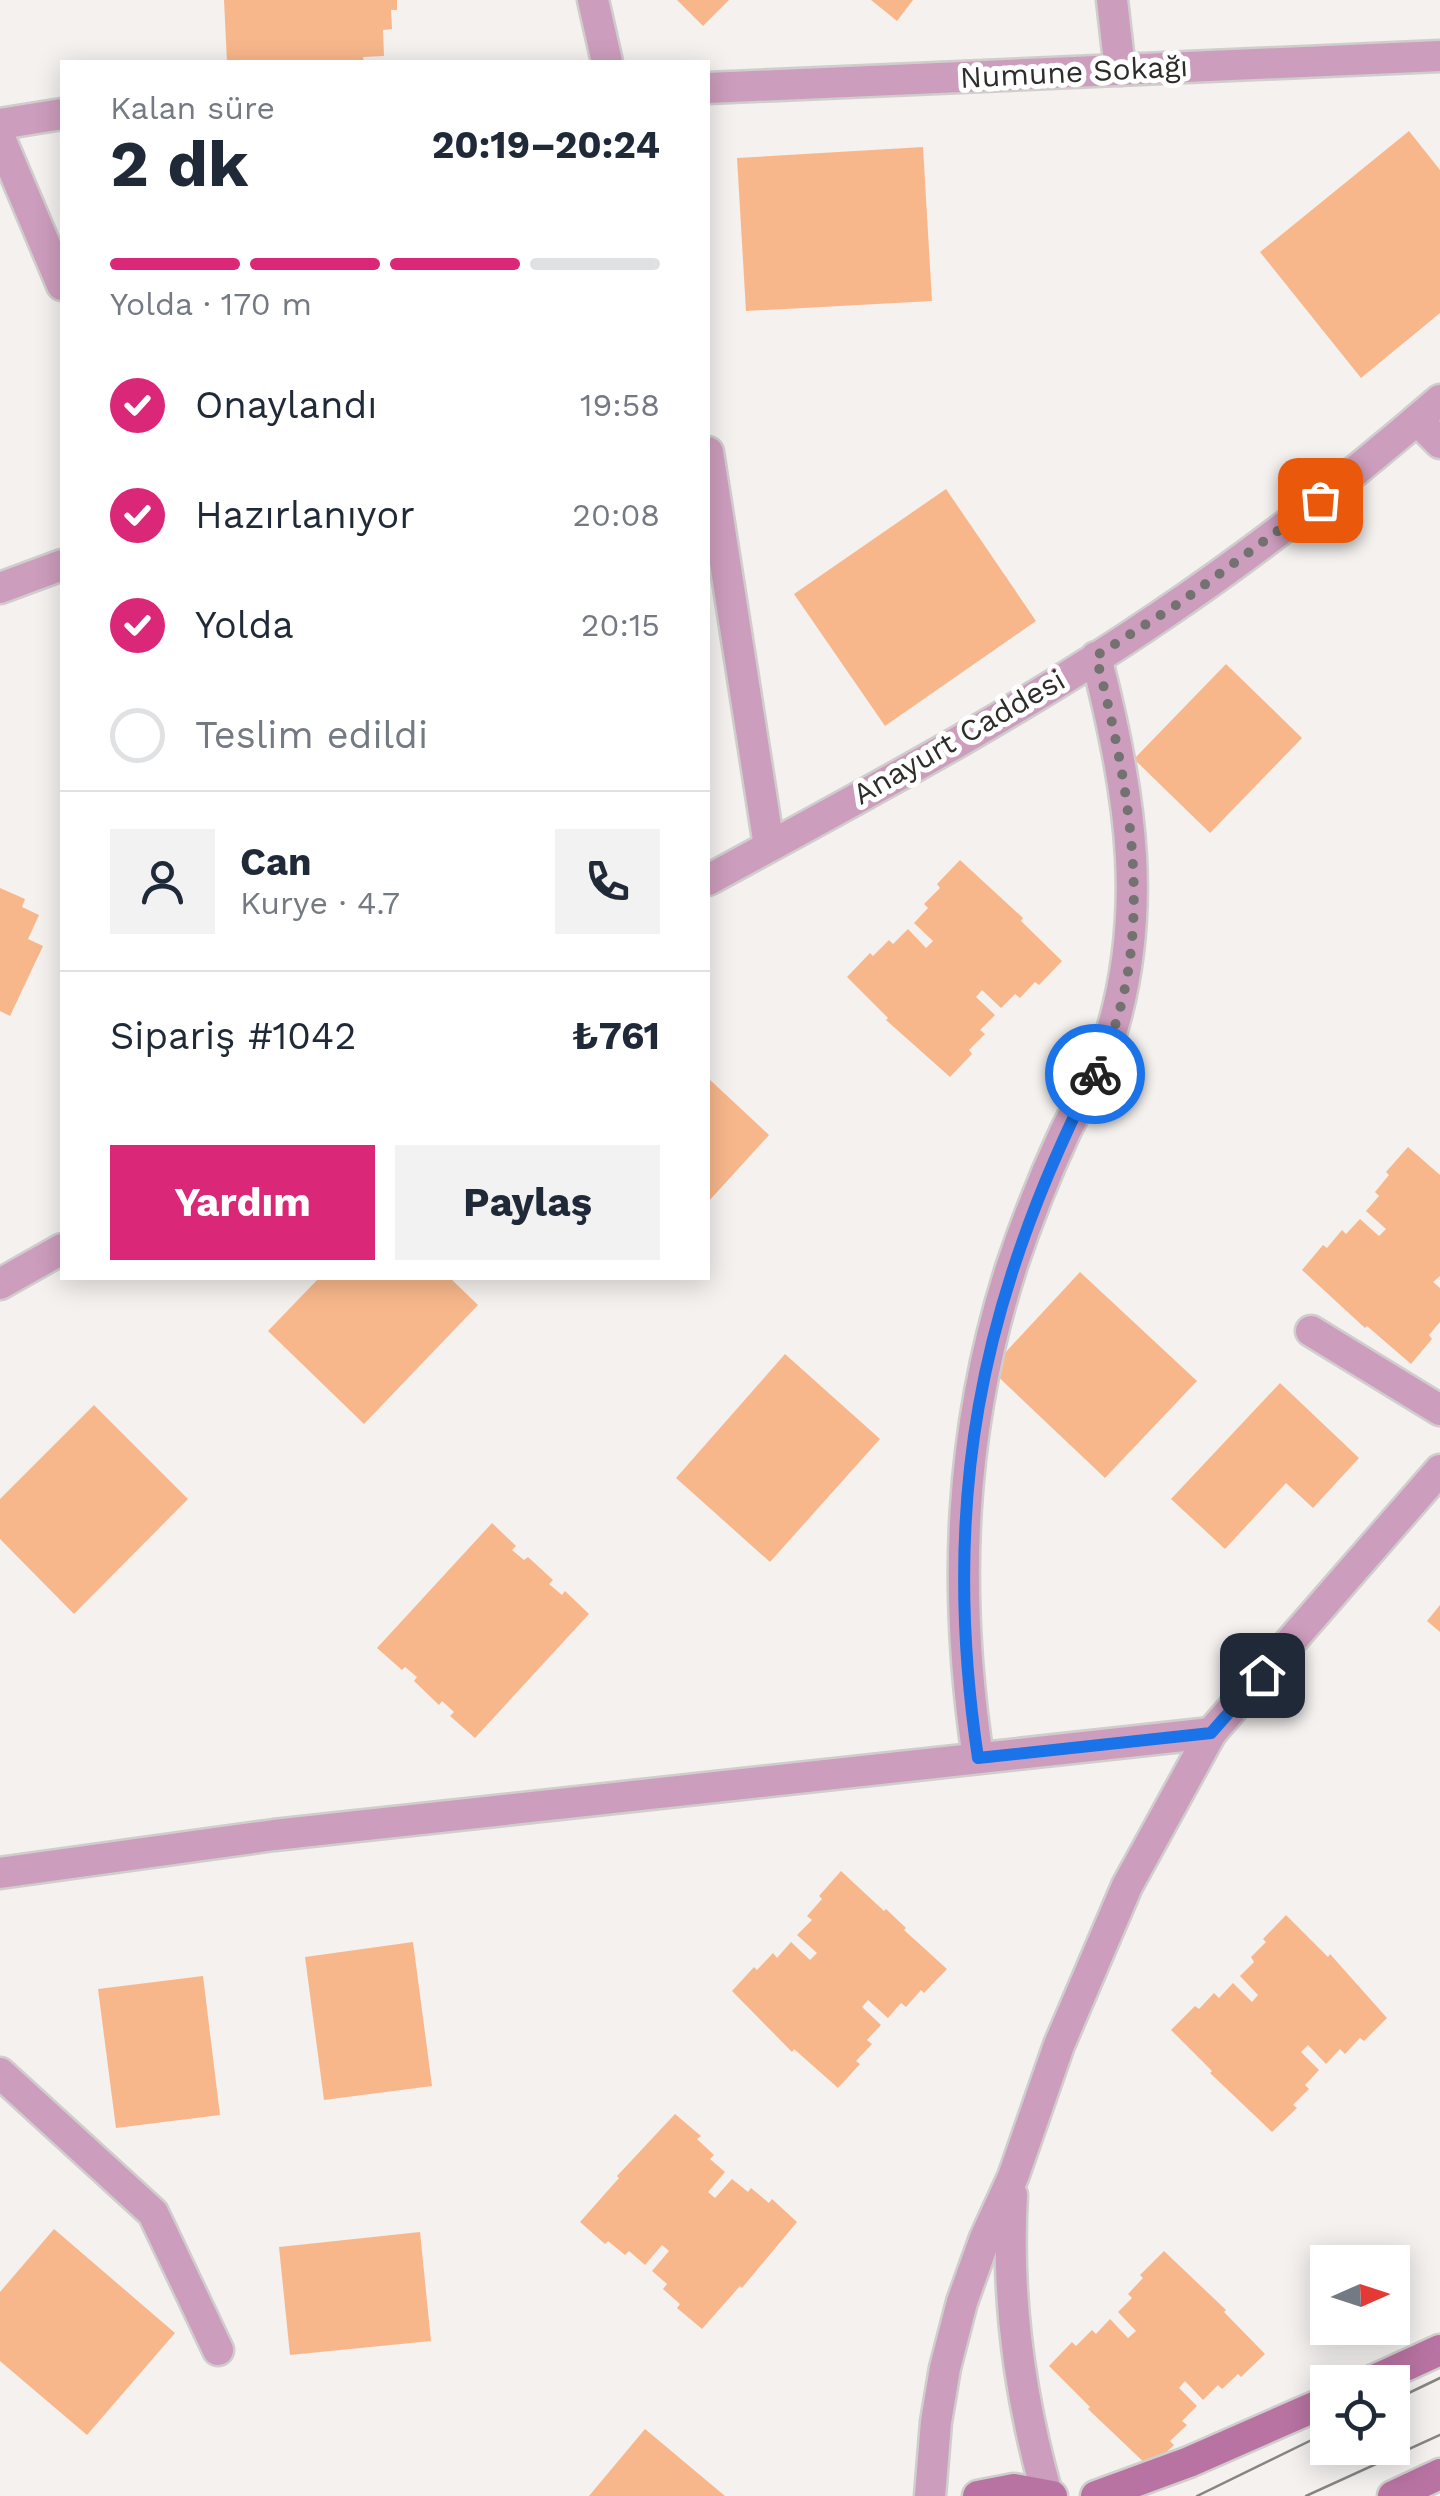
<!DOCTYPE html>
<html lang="tr">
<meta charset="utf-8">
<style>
:root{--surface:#fff;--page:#f2f2f3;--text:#1f2937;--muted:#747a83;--line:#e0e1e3;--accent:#db2777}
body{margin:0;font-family:"Work Sans",sans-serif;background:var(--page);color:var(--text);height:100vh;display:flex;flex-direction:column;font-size:38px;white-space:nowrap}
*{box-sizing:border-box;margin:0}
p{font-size:32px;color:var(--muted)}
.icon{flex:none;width:55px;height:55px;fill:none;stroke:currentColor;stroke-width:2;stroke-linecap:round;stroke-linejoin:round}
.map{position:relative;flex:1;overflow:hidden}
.details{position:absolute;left:60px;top:60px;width:650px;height:1220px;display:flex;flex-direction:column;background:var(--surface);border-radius:0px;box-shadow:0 5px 25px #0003}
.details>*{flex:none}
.needle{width:65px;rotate:87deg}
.fabs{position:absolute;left:1310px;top:2245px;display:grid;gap:20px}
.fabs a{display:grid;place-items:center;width:100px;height:100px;border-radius:0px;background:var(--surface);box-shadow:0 5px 25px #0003;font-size:50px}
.pin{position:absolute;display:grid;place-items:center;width:85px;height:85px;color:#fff;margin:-42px;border-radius:20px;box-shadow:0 5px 15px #0006}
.courier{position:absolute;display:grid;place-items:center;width:100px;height:100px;margin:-50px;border:8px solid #1a73e8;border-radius:50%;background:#fff;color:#222;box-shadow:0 2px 12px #0007}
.overview em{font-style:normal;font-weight:700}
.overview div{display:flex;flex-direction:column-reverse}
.overview{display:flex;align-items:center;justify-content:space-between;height:170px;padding:0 50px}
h1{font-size:65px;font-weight:700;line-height:75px}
.bar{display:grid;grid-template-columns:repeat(4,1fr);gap:15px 10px;align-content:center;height:120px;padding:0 50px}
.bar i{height:12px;border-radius:8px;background:var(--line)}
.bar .active{background:var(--accent)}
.bar p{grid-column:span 4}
.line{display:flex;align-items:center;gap:25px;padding:0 50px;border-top:2px solid var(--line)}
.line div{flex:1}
.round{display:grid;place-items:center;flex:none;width:105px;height:105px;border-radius:0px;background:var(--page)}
ol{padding:0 50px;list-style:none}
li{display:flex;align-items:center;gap:30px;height:110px}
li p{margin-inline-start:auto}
li .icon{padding:10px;border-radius:50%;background:var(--accent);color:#fff;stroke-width:4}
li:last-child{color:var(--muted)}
li i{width:55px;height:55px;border:5px solid var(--line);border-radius:50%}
.action{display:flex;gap:20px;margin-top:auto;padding:20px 50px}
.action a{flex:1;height:115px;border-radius:0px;background:var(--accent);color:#fff;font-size:40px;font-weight:700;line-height:115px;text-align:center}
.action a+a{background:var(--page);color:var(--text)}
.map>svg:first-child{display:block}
.building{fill:#f8b78b}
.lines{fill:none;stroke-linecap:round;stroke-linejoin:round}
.street-casing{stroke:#d0cecc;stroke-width:35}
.secondary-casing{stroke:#d0cecc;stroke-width:35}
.street{stroke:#cd9dbd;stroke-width:30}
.secondary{stroke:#b873a2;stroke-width:30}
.tram{stroke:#878583;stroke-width:2.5}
.done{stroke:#737270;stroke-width:10;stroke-dasharray:0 18}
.route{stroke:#1a73e8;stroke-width:12}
.labels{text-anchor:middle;stroke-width:10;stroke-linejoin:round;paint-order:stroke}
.street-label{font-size:30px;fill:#2e2d2c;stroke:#fff}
</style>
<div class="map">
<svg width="1440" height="2496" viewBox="0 0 1440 2496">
<rect width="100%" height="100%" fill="#f4f1ef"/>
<g class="building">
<polygon points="224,0 397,0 397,10 391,10 392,29 383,30 384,56 363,57 364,62 227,62"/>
<polygon points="677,0 729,0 703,26"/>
<polygon points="871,0 913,0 897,21"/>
<polygon points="1409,131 1440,170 1440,313 1361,378 1260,252"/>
<polygon points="923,147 932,301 746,311 737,158"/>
<polygon points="946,489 1036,621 885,726 794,594"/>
<polygon points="1226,664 1302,738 1210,833 1134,759"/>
<polygon points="960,860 1023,918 1021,921 1062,961 1039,985 1035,982 1020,998 1015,994 1001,1008 982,990 976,997 995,1015 980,1030 985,1034 969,1050 972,1054 950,1077 886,1020 888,1018 847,977 870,953 873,956 889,940 893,944 908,929 926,948 933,941 914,923 928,908 924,904 940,888 937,884"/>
<polygon points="0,888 25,899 22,907 39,915 28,939 43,946 10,1016 0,1011"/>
<polygon points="708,1078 769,1135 708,1202"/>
<polygon points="1408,1147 1440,1175 1440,1276 1433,1282 1440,1288 1440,1322 1429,1335 1432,1339 1411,1364 1367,1326 1365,1328 1302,1270 1323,1245 1327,1248 1342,1230 1346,1234 1360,1219 1379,1236 1386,1229 1366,1211 1379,1196 1375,1192 1389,1175 1386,1172"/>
<polygon points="1080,1272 1197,1381 1105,1478 990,1369"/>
<polygon points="319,1278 450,1278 478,1305 364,1424 268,1331"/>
<polygon points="785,1354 880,1439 770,1562 676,1478"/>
<polygon points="1280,1383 1359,1458 1313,1508 1286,1483 1225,1549 1171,1499"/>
<polygon points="94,1405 188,1499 74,1614 0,1539 0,1499"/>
<polygon points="492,1523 516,1546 512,1550 524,1560 528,1557 553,1580 549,1584 562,1595 565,1591 589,1614 475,1738 450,1716 454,1712 442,1701 439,1705 414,1681 417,1677 405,1667 402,1670 377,1648"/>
<polygon points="1440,1605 1440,1632 1427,1621"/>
<polygon points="841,1871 884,1911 886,1909 906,1928 904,1930 947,1969 924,1993 921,1990 906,2007 901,2003 888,2018 868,2000 862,2007 881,2025 867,2040 872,2044 856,2061 860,2064 838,2088 794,2049 792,2052 732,1991 754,1967 757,1970 773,1953 777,1958 791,1942 810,1960 817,1953 797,1935 812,1920 807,1916 822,1899 819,1896"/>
<polygon points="1286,1915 1328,1957 1330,1954 1387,2018 1364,2041 1360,2038 1345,2054 1340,2049 1326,2064 1308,2045 1301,2052 1319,2070 1305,2085 1309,2089 1293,2105 1297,2108 1272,2132 1210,2073 1212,2071 1171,2030 1195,2006 1199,2009 1214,1993 1219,1998 1233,1983 1252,2002 1258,1995 1240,1976 1254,1962 1251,1957 1266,1942 1263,1939"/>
<polygon points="413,1942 432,2086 324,2100 305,1957"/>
<polygon points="203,1976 220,2115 116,2128 98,1989"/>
<polygon points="675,2114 701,2136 697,2139 714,2155 710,2159 725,2172 708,2192 715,2198 732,2179 748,2192 751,2188 769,2203 772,2199 797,2222 742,2288 740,2286 702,2329 677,2308 680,2304 663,2289 667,2284 652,2271 669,2251 662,2245 645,2265 629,2251 625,2255 608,2241 605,2244 580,2222 619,2178 617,2176"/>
<polygon points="54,2229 175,2333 87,2435 0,2361 0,2292"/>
<polygon points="420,2232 431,2341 290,2355 279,2247"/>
<polygon points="1164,2251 1226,2310 1224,2312 1265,2354 1241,2377 1238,2374 1222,2389 1218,2385 1203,2400 1185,2381 1179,2388 1197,2406 1182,2421 1187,2425 1170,2441 1174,2445 1150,2468 1088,2409 1090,2407 1049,2366 1072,2342 1076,2346 1092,2330 1096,2334 1110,2319 1128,2338 1136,2331 1118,2312 1132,2298 1128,2294 1143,2278 1140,2275"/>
<polygon points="645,2429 725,2496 589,2496"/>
</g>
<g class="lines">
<g class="street-casing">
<g id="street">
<polyline points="593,0 607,62"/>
<polyline points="1112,0 1120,70"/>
<polyline points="708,88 1440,56"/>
<polyline points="0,124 62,114"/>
<polyline points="0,138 62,285"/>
<polyline points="1417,420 1440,443"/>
<polyline points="708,452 769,846"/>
<polyline points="0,588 62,565"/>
<path d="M708,880C860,797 1015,715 1159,617C1257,551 1350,478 1440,400"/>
<polyline points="0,1284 62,1249"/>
<polyline points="1311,1331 1440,1410"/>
<path d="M978,1758C953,1590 959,1429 1012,1265C1027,1220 1045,1175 1065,1132C1077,1107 1093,1083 1103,1058C1152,922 1131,792 1096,657"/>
<polyline points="0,1873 274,1835 1211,1733"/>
<polyline points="0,2073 153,2213 218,2350"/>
<path d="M1012,2195C1006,2298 1019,2395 1047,2494"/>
<polyline points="930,2496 936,2422 945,2368 962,2302 985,2238 1013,2177 1059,2045 1127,1886 1211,1733 1440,1470"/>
</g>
</g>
<g class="secondary-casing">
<g id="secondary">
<polyline points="1370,2382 1440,2350"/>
<polyline points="978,2496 1014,2489 1052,2496"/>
<polyline points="1096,2496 1189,2462 1328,2401"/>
<polyline points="1393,2496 1440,2474"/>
</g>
</g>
<use href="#street" class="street"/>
<use href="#secondary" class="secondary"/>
<g class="tram">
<polyline points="1392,2401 1440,2378"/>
<polyline points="1197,2496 1328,2432"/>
<polyline points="1306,2496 1440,2435"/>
</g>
</g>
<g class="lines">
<path class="done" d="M1095,1074C1161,945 1130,789 1096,656L1181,602L1320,500"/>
<path class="route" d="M1095,1074C979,1301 940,1505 978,1758L1211,1733L1262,1675"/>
</g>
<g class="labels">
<g class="street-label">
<text transform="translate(1074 72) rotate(-3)" y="10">Numune Sokağı</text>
<text transform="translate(959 737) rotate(-30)" y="10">Anayurt Caddesi</text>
</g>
</g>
</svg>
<div class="fabs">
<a><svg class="needle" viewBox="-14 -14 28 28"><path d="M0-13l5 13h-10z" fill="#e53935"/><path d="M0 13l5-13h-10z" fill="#747a83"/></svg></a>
<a><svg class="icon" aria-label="locate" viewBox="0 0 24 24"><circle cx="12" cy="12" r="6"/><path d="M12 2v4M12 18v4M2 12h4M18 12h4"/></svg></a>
</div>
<div class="pin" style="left:1320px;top:500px;background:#ea580c"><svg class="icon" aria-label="bag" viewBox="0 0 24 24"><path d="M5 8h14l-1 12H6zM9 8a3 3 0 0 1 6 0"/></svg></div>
<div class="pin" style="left:1262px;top:1675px;background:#1f2937"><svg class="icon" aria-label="home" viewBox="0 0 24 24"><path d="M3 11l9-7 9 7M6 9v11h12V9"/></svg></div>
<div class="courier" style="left:1095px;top:1074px"><svg class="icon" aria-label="bike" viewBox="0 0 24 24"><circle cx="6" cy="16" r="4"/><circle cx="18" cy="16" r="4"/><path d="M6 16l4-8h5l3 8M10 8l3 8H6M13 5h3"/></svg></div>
<section class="details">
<div class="overview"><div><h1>2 dk</h1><p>Kalan süre</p></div><em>20:19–20:24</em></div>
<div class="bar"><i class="active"></i><i class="active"></i><i class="active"></i><i></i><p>Yolda · 170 m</p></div>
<ol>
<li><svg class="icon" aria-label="check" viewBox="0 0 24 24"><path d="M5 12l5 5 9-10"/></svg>Onaylandı<p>19:58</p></li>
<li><svg class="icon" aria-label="check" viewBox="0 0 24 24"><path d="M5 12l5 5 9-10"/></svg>Hazırlanıyor<p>20:08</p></li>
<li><svg class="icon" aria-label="check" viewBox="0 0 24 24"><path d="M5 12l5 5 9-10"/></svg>Yolda<p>20:15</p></li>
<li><i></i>Teslim edildi</li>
</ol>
<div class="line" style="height:180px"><a class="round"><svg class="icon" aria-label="person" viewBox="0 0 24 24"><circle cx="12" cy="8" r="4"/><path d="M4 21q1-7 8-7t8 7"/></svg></a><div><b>Can</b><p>Kurye · 4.7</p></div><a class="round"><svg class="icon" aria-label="phone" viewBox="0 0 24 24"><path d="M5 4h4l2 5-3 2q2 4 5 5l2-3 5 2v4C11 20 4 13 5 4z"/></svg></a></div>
<div class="line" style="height:130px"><div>Sipariş #1042</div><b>₺761</b></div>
<div class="action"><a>Yardım</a><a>Paylaş</a></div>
</section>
</div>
